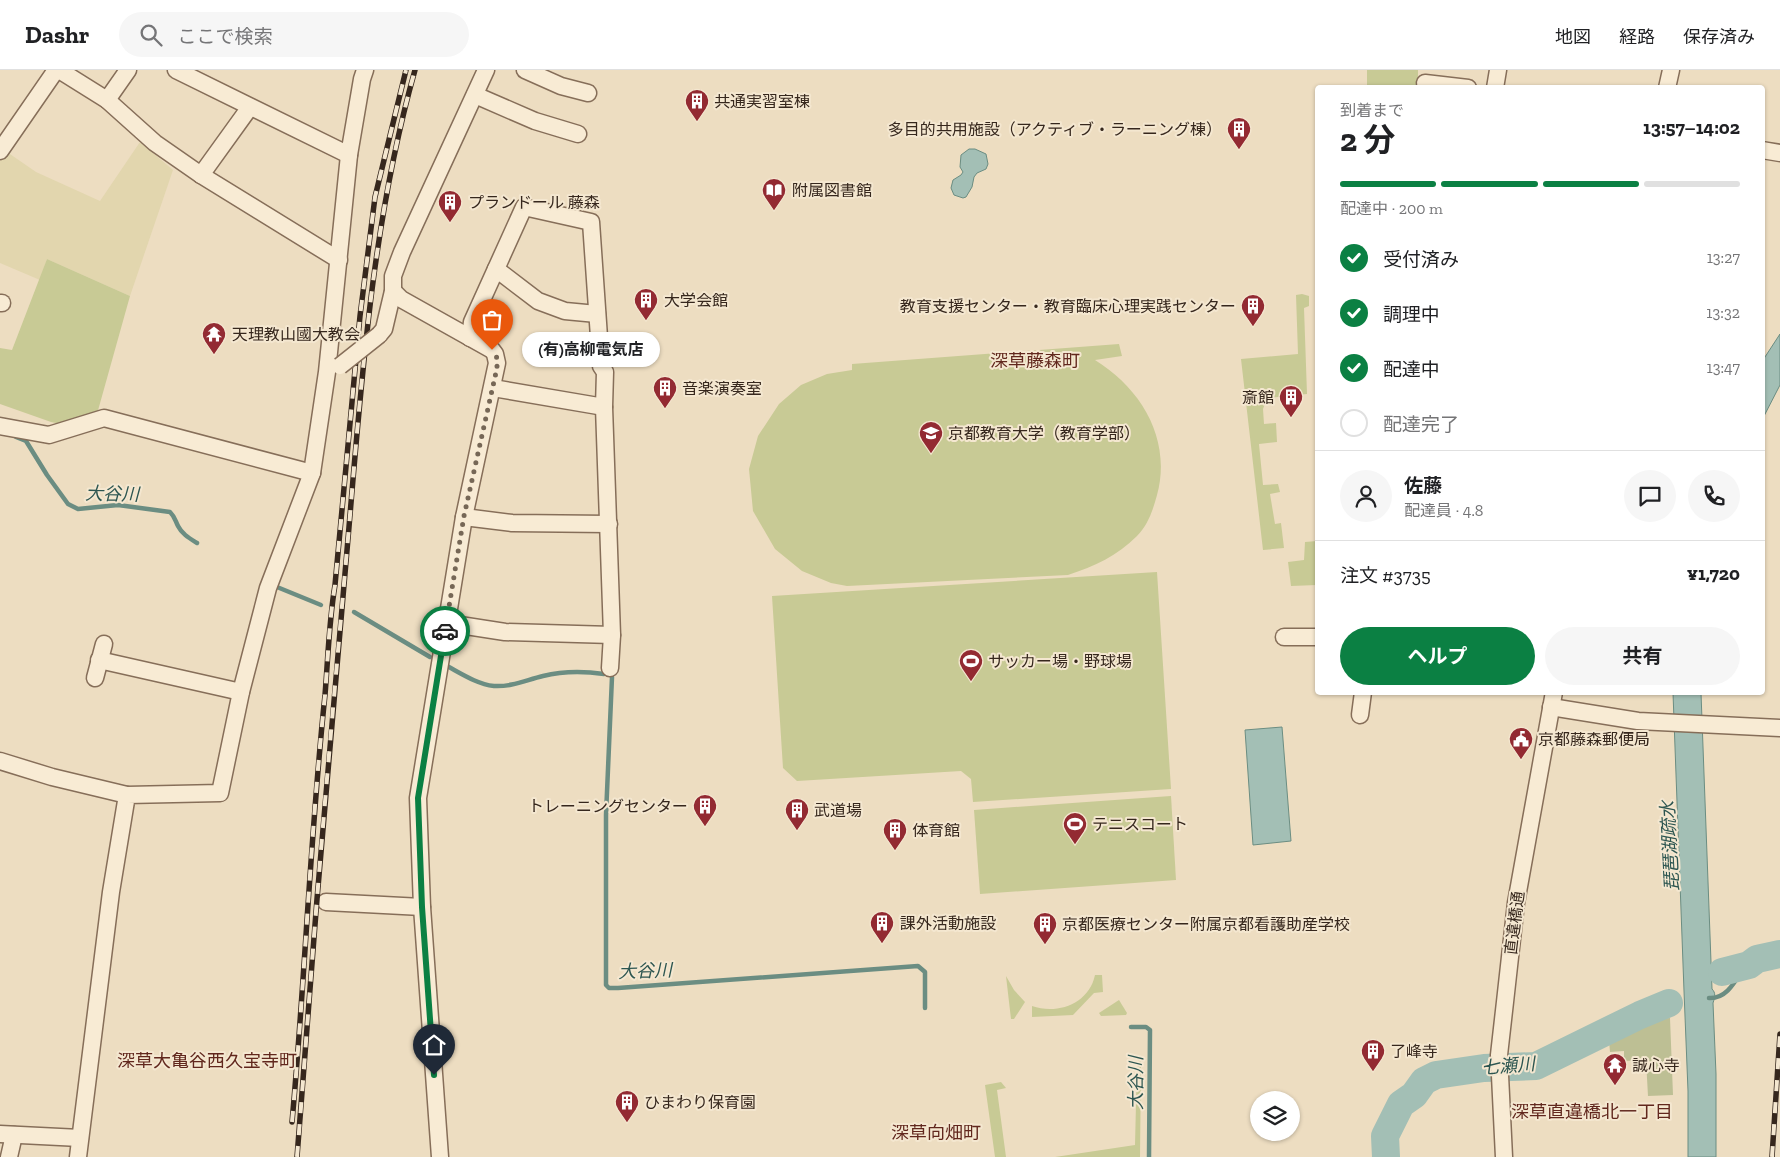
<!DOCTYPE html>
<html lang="ja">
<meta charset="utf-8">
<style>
:root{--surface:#fff;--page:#f6f6f6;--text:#202124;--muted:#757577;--line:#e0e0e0;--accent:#0b8043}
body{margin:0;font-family:"Zilla Slab","Noto Sans JP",serif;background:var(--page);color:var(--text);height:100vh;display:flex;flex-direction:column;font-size:19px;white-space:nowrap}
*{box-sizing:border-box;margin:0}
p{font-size:16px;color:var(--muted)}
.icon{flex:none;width:28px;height:28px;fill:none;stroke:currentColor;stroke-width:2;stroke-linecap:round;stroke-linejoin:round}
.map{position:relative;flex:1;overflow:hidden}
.side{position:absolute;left:1315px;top:15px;width:450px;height:610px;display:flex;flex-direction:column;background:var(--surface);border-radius:5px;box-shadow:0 1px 4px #0004}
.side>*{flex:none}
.controls{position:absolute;left:1250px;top:1021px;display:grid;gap:10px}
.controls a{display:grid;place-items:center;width:50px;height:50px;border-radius:50%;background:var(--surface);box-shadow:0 1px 4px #0004;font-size:25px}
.pin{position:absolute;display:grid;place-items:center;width:42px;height:42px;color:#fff;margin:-51px -21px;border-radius:50% 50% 50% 0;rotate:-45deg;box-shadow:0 0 5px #0007}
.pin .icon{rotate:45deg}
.courier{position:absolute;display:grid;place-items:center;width:50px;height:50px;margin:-25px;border:4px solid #0b8043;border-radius:50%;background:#fff;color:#222;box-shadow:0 1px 6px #0007}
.bubble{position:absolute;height:35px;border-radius:18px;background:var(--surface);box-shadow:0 1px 4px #0004;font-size:16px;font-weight:700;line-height:35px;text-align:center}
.overview em{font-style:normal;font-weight:700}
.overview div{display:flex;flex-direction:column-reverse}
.overview{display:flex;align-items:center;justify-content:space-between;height:85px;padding:0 25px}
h1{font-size:32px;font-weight:700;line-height:38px}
.bar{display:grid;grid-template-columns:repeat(4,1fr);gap:8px 5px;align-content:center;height:60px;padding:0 25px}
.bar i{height:6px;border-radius:4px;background:var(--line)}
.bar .current{background:var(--accent)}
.bar p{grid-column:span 4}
.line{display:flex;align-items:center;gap:12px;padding:0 25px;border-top:1px solid var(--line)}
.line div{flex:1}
.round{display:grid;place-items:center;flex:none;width:52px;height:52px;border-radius:26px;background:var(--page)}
ol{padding:0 25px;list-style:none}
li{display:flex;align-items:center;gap:15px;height:55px}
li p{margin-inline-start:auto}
li .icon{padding:5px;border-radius:50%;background:var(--accent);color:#fff;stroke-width:4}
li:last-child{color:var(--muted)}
li i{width:28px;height:28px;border:2px solid var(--line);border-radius:50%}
.primary-button{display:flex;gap:10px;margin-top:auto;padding:10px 25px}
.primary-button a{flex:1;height:58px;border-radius:30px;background:var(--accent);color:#fff;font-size:20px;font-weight:700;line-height:58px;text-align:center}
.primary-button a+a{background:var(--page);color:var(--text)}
header{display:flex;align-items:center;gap:30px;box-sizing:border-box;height:70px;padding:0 25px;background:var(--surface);border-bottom:1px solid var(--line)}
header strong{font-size:24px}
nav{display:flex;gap:28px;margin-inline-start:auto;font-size:18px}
.search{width:350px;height:45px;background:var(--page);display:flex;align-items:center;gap:12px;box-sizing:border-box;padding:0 18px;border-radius:28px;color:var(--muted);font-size:19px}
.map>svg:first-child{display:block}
.farmland{fill:#e2d6ae}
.green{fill:#c8ca95}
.cemetery{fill:#bdbf94}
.water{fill:#a3bfb5;stroke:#6b8d82}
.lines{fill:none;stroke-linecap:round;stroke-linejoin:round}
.stream{stroke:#6b8d82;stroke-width:4.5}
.river{stroke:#a3bfb5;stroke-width:28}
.minor-casing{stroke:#866e59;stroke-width:19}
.minor{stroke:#f8ebd4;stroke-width:16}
.rail-casing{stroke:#36271d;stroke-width:5.5}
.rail{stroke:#f4e7d0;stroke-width:4;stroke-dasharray:11;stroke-linecap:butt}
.minor-bridge-casing{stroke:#866e59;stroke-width:19;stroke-linecap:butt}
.minor-bridge{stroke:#f8ebd4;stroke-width:16}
.done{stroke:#766756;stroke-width:5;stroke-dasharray:0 9}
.route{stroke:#0b8043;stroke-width:6}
.labels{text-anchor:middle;stroke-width:4;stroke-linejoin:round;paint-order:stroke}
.poi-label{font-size:16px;fill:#36271d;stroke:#f4e7d0;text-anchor:start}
.street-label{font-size:16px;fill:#36271d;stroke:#f4e7d0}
.neighbourhood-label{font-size:18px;fill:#61271d;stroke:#f4e7d0}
.water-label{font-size:18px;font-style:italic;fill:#2c5550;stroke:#f4e7d0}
</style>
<header>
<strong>Dashr</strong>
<div class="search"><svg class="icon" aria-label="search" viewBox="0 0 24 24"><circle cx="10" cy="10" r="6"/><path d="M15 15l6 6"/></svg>ここで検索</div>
<nav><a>地図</a><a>経路</a><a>保存済み</a></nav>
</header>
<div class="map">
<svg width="1780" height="1087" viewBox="0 0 1780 1087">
<rect width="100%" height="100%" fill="#edddc1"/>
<polygon class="farmland" points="140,72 173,100 130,226 47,189 40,210 0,193 0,91 7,82 36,102 100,131"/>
<g class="green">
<polygon points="1367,0 1418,0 1418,17 1367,18"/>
<polygon points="47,189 130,226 97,344 61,354 51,352 0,334 0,278 12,280"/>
<polygon points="1302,224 1309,226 1309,236 1304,238 1307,324 1267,328 1263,339 1264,354 1276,353 1277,372 1259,374 1263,415 1278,414 1280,422 1270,424 1275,454 1281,453 1284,478 1263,480 1241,289 1298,284 1296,225"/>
<path d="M1119,274L1122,286L1095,290C1142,319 1172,370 1157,425C1153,440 1148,455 1137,466C1117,486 1095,496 1068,505L847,516L831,513L802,501L775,479L753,441L749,399L758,366L779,334L801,315L827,304L852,300V294Z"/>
<polygon points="1317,471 1317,515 1291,516 1288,492 1304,490 1305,472"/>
<polygon points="1157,502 1171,719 973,732 971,709 961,701 797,711 783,698 772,526"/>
<polygon points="1171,726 1176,810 980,824 974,740"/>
<path d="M1095,905H1102L1103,922L1094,923L1073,945L1032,947V936C1057,945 1089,934 1095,905Z"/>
<polygon points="1006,906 1014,920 1025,932 1014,949 1011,949"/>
<polygon points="1119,930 1127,943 1126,945 1101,946 1099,943"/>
<polygon points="1139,990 1141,991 1140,1087 1055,1087 1135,1075 1137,992"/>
<polygon points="1001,1012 1006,1018 997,1020 1006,1087 995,1087 985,1015"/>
</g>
<polygon class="cemetery" points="1670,948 1673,1025 1648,1026 1646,990 1624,991 1624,981 1610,982 1609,971 1653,949"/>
<g class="water">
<polygon points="969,79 975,79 986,84 988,94 986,99 977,103 974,107 972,117 966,127 963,128 954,125 951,118 953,110 961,105 963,102 960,97 961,85"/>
<polygon points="1780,264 1780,315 1763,348 1763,290"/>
<path d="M1673,623H1701L1712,919C1716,923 1715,927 1713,933L1716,1004V1087H1688V1021L1684,921Z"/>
<polygon points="1282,657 1291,771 1253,775 1245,660"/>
</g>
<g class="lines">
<g class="stream">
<path d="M16,367L26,371L47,405L68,434L78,439L118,435L170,442C175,447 175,450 178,456C182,464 189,468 197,473"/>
<polyline points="277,517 321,535"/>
<polyline points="354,542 430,587"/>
<path d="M447,596C462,604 477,614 494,616C512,617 526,610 543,606C563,601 583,601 604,604"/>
<polyline points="612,607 606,745 606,915 609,918 618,918 918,896 925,902 925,938"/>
<path d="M1709,928C1728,929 1736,909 1745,896"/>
<polyline points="1131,957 1146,957 1150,960 1149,1087"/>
</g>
<g class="river">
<polyline points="1722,902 1749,895 1757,889 1780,884"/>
<polyline points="1386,1087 1385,1066 1401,1034 1414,1025 1424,1011 1436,1005 1484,998 1536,996 1640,945 1669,933"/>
</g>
<g class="minor-casing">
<g id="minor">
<polyline points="59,0 107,30 155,73 201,105 339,190"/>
<polyline points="176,0 349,85"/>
<polyline points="525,0 561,16 588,23"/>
<polyline points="1425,13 1468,18"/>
<polyline points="1495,18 1498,0"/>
<polyline points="1667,18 1671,0"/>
<polyline points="475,25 535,51 578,64"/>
<polyline points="107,30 128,0"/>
<polyline points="1762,80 1780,83"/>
<polyline points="0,81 56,0"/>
<polyline points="201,105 250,37"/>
<polyline points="496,199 538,231 565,241 597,244"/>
<polyline points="393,221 401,229 492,280 495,284 497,293 464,447 418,728 422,837 440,1087"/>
<polyline points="0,233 2,233"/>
<polyline points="379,265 384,259 393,221 393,206 402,182 486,0"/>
<polyline points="470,268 472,252 524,137 591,152 601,296 605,302 604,337 493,318"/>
<polyline points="604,337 612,565 610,598"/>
<polyline points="0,356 49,365 104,348 312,403"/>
<polyline points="464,447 512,453 609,454"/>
<polyline points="447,553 505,562 612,565"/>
<polyline points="1284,567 1318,567"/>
<polyline points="99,590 241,622"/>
<polyline points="95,608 104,574"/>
<polyline points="1551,637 1638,651 1780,658"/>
<polyline points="1360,645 1363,622"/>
<polyline points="0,691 52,707 127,725"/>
<polyline points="326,832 422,837"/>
<polyline points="0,1064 80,1068"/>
<polyline points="9,1087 14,1065"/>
<polyline points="78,1087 111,822 127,725 220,723 241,622 268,518 312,403 327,302 349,85 362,9 365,0"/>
<polyline points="1504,1087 1499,985 1505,932 1516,833 1554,622"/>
</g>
</g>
<use href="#minor" class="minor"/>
<g class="rail-casing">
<g id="rail">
<path d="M292,1052C305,910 310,767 325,625C328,588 329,551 335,515L360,246L375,127L406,0"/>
<path d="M297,1087C304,1001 310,915 317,829C327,705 338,581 349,457C362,303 373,149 415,0"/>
<polyline points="1772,1087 1780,964"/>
</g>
</g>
<use href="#rail" class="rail"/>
<g class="minor-bridge-casing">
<polyline id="minor-bridge" points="340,296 379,265"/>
</g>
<use href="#minor-bridge" class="minor-bridge"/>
</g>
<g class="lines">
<polyline class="done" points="445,561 464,446 497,298 497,288 492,280"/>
<polyline class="route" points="434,1005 422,837 418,728 445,561"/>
</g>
<defs>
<g id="building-pin" transform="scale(1.25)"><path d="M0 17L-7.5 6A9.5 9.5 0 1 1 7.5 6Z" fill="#932a32" stroke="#f4e7d0"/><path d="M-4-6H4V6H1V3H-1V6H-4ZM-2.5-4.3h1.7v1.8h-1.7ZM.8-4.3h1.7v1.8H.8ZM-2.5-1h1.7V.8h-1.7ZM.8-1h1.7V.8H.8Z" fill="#fff"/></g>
<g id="library-pin" transform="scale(1.25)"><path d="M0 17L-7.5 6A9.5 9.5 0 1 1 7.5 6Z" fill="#932a32" stroke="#f4e7d0"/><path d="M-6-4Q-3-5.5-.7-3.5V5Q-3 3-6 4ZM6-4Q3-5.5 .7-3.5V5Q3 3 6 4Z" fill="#fff"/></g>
<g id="temple-pin" transform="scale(1.25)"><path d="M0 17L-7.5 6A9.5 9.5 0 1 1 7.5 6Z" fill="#932a32" stroke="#f4e7d0"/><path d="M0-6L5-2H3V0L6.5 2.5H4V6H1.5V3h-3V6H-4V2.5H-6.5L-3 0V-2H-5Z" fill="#fff"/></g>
<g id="university-pin" transform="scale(1.25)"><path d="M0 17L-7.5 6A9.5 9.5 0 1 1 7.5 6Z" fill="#932a32" stroke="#f4e7d0"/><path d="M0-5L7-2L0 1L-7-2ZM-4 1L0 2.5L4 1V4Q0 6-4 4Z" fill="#fff"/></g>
<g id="stadium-pin" transform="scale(1.25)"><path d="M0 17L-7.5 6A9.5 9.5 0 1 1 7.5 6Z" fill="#932a32" stroke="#f4e7d0"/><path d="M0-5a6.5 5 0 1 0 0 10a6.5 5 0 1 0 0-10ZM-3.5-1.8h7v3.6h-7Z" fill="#fff"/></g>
<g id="civic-pin" transform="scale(1.25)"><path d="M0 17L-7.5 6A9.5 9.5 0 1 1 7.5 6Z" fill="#932a32" stroke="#f4e7d0"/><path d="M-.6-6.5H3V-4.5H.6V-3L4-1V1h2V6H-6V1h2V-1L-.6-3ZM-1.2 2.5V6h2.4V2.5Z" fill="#fff"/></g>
</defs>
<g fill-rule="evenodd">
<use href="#building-pin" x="697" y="31"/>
<use href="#building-pin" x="1239" y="59"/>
<use href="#library-pin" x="774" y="120"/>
<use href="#building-pin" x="450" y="132"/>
<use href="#building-pin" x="646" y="230"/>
<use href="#building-pin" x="1253" y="236"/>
<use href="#temple-pin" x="214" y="264"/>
<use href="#building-pin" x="665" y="318"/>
<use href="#building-pin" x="1291" y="327"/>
<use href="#university-pin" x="931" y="363"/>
<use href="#stadium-pin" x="971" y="591"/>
<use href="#civic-pin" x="1521" y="669"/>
<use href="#building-pin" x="705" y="736"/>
<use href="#building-pin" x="797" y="740"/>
<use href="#stadium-pin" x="1075" y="754"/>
<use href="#building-pin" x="895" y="760"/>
<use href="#building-pin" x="882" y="853"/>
<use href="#building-pin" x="1045" y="854"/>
<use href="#building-pin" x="1373" y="981"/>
<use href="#temple-pin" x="1615" y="995"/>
<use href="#building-pin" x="627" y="1032"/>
</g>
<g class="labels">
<g class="poi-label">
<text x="714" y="37">共通実習室棟</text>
<text x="1222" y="65" text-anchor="end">多目的共用施設（アクティブ・ラーニング棟）</text>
<text x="792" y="126">附属図書館</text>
<text x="468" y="138">プランドール 藤森</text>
<text x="664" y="236">大学会館</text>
<text x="1236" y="242" text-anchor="end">教育支援センター・教育臨床心理実践センター</text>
<text x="232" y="270">天理教山國大教会</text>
<text x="682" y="324">音楽演奏室</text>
<text x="1274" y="333" text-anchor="end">斎館</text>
<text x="948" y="369">京都教育大学（教育学部）</text>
<text x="988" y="597">サッカー場・野球場</text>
<text x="1538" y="675">京都藤森郵便局</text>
<text x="688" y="742" text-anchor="end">トレーニングセンター</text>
<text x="814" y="746">武道場</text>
<text x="1092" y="760">テニスコート</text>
<text x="912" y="766">体育館</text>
<text x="900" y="859">課外活動施設</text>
<text x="1062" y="860">京都医療センター附属京都看護助産学校</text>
<text x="1390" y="987">了峰寺</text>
<text x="1632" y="1001">誠心寺</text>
<text x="644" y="1038">ひまわり保育園</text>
</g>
<g class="street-label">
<text transform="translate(1514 853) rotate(-83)" y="6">直違橋通</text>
</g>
<g class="neighbourhood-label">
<text x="1035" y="297">深草藤森町</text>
<text x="207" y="997">深草大亀谷西久宝寺町</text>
<text x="1592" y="1048">深草直違橋北一丁目</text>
<text x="936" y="1069">深草向畑町</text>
</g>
<g class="water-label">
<text transform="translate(112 424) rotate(1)" y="6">大谷川</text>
<text transform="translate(1670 776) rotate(-93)" y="6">琵琶湖疏水</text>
<text transform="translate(645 901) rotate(-2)" y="6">大谷川</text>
<text transform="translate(1508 996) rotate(-5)" y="6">七瀬川</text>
<text transform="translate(1136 1013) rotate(-90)" y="6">大谷川</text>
</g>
</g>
</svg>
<div class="controls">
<a><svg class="icon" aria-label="layers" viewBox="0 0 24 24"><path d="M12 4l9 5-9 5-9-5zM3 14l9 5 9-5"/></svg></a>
</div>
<div class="pin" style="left:492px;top:280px;background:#ea580c"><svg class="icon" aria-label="bag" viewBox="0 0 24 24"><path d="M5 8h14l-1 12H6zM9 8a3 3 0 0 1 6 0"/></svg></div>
<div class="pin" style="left:434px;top:1005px;background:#1f2937"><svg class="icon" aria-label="home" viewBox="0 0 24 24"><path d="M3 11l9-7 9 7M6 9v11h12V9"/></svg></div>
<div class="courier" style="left:445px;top:561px"><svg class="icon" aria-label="car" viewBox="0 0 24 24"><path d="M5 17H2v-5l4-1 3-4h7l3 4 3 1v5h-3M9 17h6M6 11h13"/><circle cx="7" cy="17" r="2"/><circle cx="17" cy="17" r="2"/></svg></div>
<div class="bubble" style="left:522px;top:262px;width:138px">(有)高柳電気店</div>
<section class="side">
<div class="overview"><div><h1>2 分</h1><p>到着まで</p></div><em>13:57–14:02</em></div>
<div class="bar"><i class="current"></i><i class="current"></i><i class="current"></i><i></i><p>配達中 · 200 m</p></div>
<ol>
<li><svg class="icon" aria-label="check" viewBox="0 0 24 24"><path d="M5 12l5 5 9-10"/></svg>受付済み<p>13:27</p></li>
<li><svg class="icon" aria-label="check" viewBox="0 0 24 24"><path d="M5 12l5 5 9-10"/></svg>調理中<p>13:32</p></li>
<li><svg class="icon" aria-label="check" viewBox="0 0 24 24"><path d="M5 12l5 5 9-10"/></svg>配達中<p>13:47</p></li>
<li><i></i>配達完了</li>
</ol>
<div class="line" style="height:90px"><a class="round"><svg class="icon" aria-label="person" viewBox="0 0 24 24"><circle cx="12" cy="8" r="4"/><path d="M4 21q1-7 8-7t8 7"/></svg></a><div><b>佐藤</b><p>配達員 · 4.8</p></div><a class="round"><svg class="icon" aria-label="chat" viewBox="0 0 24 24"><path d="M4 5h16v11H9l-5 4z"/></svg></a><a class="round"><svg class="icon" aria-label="phone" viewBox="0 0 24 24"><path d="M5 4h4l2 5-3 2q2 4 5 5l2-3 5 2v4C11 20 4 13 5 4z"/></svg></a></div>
<div class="line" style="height:65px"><div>注文 #3735</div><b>¥1,720</b></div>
<div class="primary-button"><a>ヘルプ</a><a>共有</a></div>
</section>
</div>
